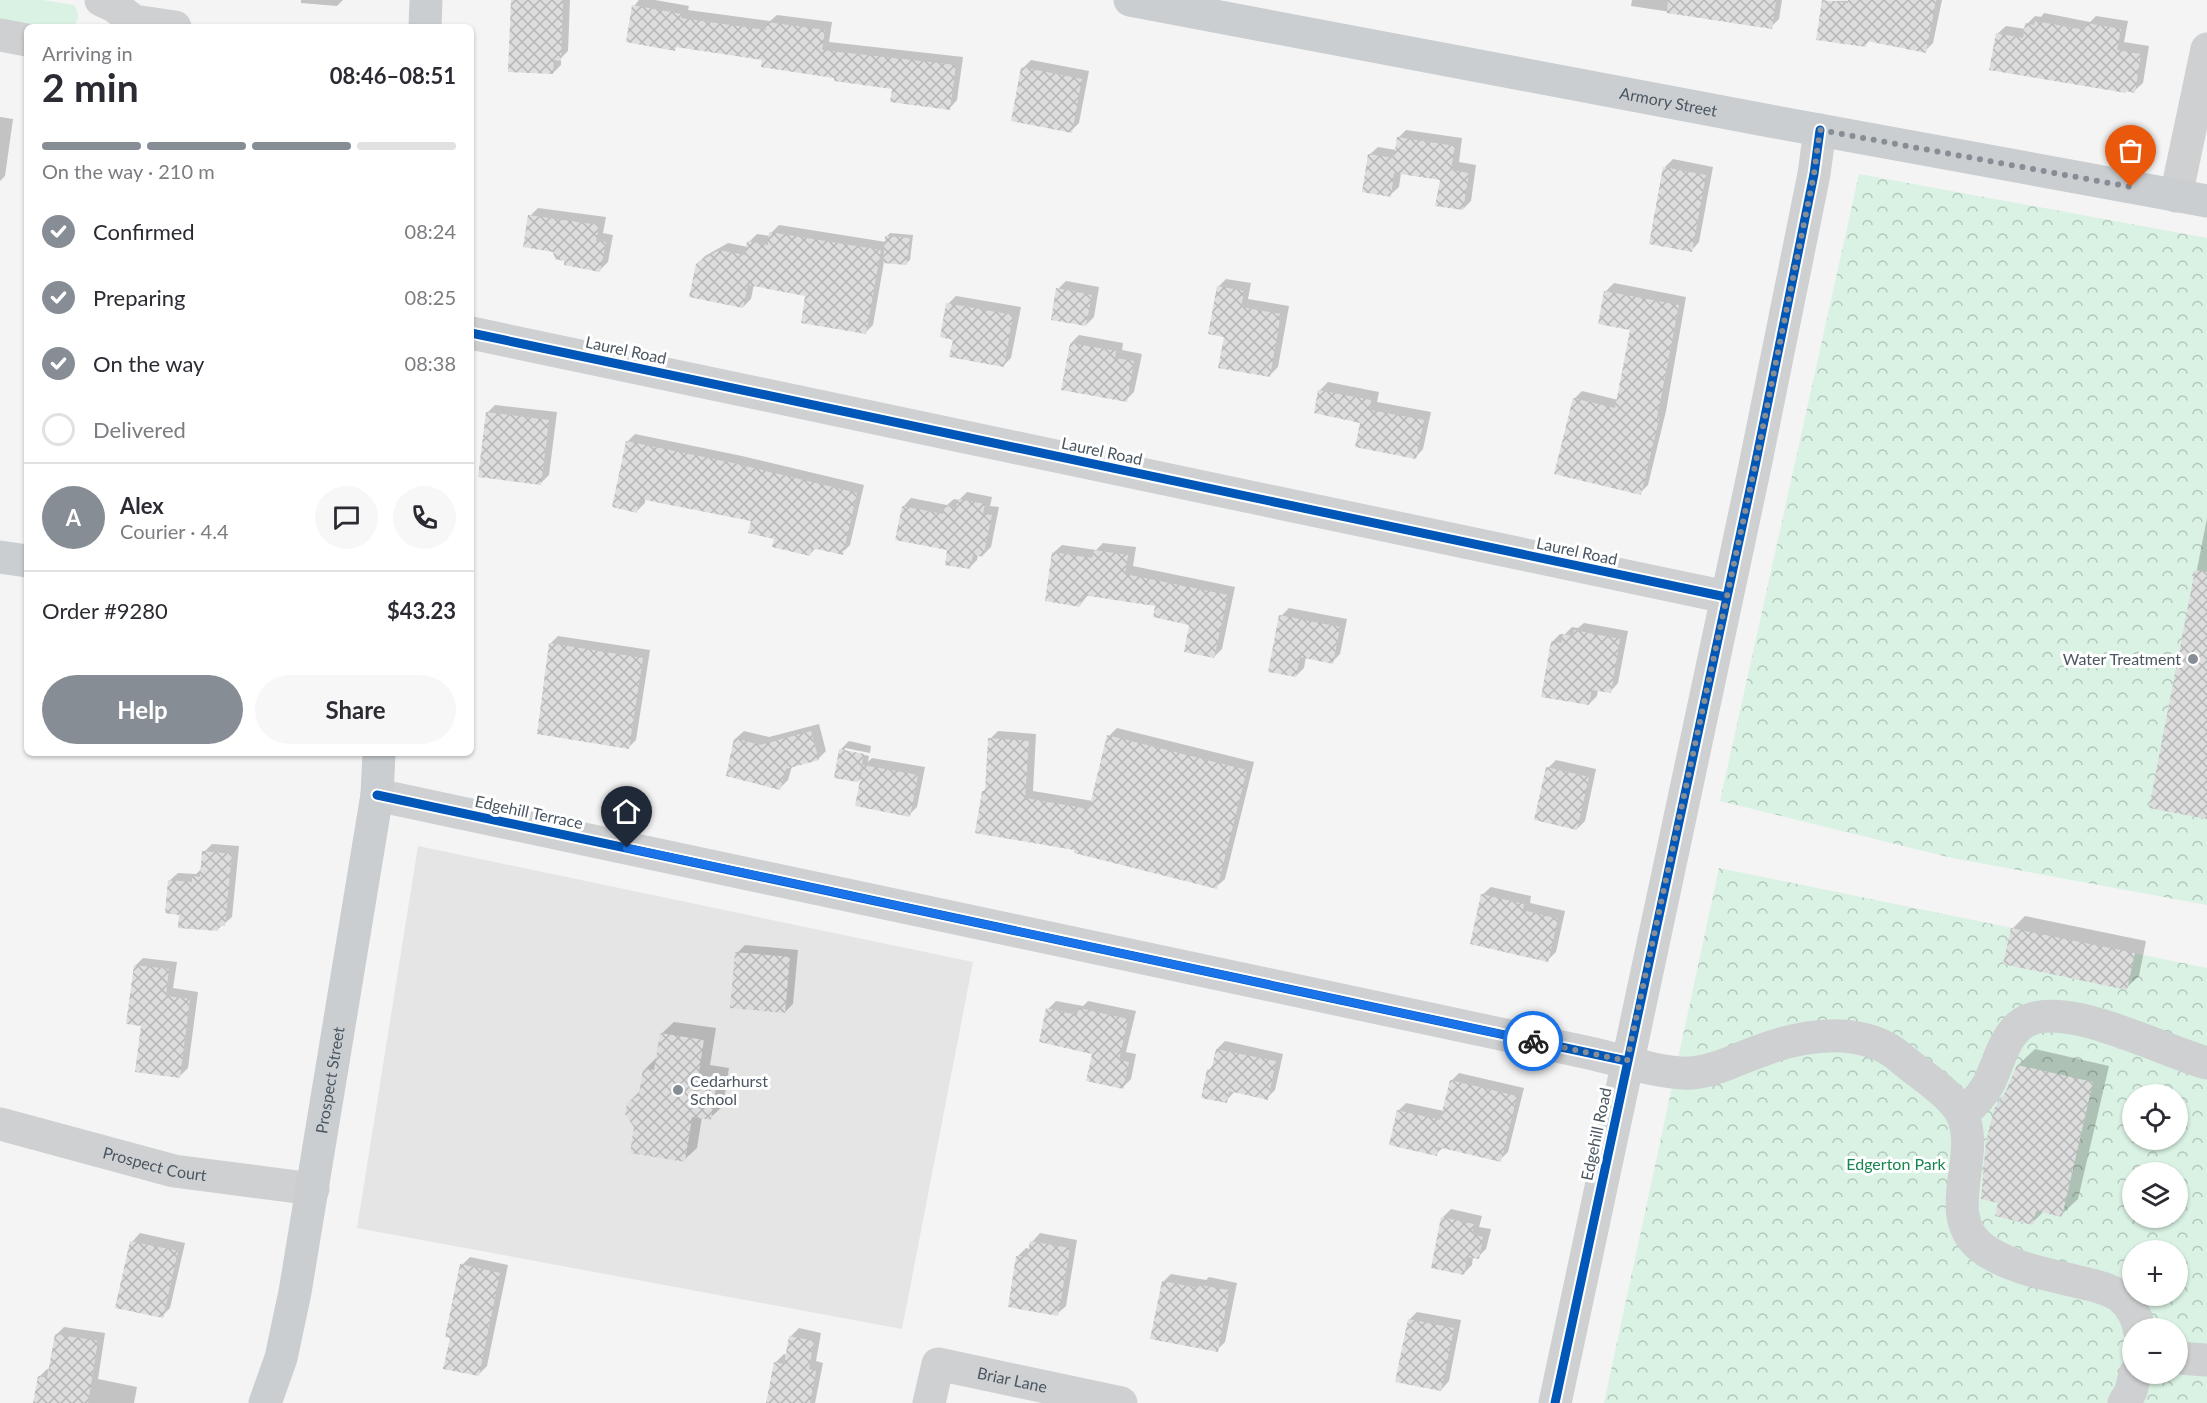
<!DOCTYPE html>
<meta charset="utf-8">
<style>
:root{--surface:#fff;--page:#f7f7f7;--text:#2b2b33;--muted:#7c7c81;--line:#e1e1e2;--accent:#868d94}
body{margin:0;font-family:Lato,sans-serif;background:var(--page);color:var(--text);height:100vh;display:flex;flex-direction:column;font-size:22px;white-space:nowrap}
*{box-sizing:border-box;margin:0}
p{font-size:20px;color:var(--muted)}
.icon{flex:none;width:33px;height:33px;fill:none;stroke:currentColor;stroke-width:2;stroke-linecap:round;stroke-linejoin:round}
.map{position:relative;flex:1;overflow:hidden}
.sheet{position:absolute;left:24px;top:24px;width:450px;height:732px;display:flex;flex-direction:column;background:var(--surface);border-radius:9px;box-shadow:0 2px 4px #0004}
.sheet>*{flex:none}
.fabs{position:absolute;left:2122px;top:1084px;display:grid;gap:12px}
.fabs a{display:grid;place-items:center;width:66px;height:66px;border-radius:50%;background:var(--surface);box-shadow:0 2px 4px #0004;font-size:30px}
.pin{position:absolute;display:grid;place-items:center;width:51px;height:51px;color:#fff;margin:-62px -26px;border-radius:50% 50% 50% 0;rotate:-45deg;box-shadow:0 0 6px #0007}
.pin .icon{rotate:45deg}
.courier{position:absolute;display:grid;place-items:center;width:60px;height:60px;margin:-30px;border:4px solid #1a73e8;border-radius:50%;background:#fff;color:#222;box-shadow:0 2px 8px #0007}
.overview em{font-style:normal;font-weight:700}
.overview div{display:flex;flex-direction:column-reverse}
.overview{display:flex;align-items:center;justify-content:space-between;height:102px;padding:0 18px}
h1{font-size:39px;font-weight:700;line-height:45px}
.bar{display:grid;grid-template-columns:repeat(4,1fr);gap:9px 6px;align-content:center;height:72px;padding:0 18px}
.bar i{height:8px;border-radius:4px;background:var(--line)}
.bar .selected{background:var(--accent)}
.bar p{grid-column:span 4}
.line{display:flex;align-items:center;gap:15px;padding:0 18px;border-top:2px solid var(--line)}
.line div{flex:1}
.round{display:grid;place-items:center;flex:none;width:63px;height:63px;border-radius:32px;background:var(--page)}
ol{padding:0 18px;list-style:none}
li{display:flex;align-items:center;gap:18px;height:66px}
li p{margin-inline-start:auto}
li .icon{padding:6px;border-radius:50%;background:var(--accent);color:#fff;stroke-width:4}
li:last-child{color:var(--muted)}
li i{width:33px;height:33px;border:3px solid var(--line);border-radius:50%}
.action{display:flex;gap:12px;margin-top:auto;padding:12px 18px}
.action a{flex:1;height:69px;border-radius:36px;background:var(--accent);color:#fff;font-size:24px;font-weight:700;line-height:69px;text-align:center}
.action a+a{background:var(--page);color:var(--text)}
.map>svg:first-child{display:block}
.education{fill:#e6e5e6}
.grass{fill:#d9f2e3}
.park{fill:url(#park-crowns);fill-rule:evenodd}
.shadow{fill:#0003}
.building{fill:url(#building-cross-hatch)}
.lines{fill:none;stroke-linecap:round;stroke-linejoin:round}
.minor{stroke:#ced0d2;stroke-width:33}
.major{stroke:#caced1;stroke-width:33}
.cycleway-casing{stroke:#fff;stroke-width:13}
.cycleway{stroke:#0057b8;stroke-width:9}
.done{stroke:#868d94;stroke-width:6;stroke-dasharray:0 10.8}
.route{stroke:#1a73e8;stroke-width:8}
.poi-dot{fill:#868d94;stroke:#fff;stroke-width:2}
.labels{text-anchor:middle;stroke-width:6;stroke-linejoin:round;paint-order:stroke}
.street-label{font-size:16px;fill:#4a5661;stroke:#fff}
.poi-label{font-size:16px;fill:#4a5661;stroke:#fff;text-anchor:end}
.park-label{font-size:16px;fill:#17864f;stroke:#fff}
</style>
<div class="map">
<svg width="2207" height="1403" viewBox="0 0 2207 1403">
<defs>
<pattern id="park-crowns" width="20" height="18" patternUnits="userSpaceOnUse" patternTransform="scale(1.5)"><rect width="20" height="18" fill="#d9f2e3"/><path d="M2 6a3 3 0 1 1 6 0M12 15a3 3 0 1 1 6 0" fill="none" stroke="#b2c7bb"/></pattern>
<pattern id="building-cross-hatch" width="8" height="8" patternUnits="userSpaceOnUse" patternTransform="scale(1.5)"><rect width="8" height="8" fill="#ddddde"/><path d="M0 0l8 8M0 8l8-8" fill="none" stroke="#b5b6b7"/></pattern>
</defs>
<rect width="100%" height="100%" fill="#f4f4f4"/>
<polygon class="education" points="418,846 973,962 902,1329 357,1228"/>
<path class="grass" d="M0,0H42L74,5C79,12 80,21 72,27H45L0,19Z"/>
<g class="park">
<polygon points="1859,174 2207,238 2207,905 1952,858 1720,801"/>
<path d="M1719,868L2207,968V1403H1604ZM2133,1095H2178V1140H2133ZM2133,1173H2178V1218H2133ZM2133,1251H2178V1296H2133ZM2133,1329H2178V1374H2133Z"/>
</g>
<g class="shadow">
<polygon points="301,0 343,0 337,6 301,3"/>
<polygon points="513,0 570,0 568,51 561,58 561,65 553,73"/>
<polygon points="639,0 655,0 689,6 688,10 770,21 777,15 832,22 829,42 963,57 957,100 949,109 894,88 764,59 678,46 674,49 634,6"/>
<polygon points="1632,0 1782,0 1779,19 1771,27 1631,6"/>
<polygon points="1942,0 1933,43 1925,51 1870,40 1865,45 1823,1"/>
<polygon points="2044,13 2090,22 2096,16 2128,21 2124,42 2149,46 2143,83 2134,91 2127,90 2125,92 1997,34 2006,26 2026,29 2027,24 2035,16 2041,17"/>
<polygon points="1031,60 1089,71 1079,123 1071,131 1023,68"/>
<polygon points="0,117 13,119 5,176 0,181"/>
<polygon points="1406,130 1462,138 1459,162 1476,165 1471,201 1463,209 1441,179 1401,173 1399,187 1390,195 1369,155 1378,147 1396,150 1398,138"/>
<polygon points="1673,159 1713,167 1699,242 1691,251 1665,167"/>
<polygon points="538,208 606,217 603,233 613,235 608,262 600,270 566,259 554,251 530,216"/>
<polygon points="779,225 886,242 887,236 890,233 913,235 910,260 907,263 884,262 873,325 865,333 807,295 754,284 751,299 743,307 697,264 705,256 728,243 748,247 749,242 757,234 770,236 771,233"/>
<polygon points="1226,279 1251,283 1248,299 1289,306 1278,367 1270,375 1226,336 1218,287"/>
<polygon points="1066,281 1099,287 1094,317 1086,325 1058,289"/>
<polygon points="1614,283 1686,297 1666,411 1648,485 1640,493 1574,399 1582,391 1618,400 1632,329 1600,323 1606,291"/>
<polygon points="956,296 1021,307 1011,358 1003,366 954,339 948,304"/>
<polygon points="1079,335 1123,343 1122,350 1142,354 1134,392 1126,400 1071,343"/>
<polygon points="1328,382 1379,392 1377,402 1431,412 1423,449 1415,458 1362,422 1319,391"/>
<polygon points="495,405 557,412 549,475 541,483 487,413"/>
<polygon points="635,434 742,456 864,485 850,545 842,553 816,548 810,554 776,538 752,520 645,499 645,503 637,511 627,442"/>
<polygon points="967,492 992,497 990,506 999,507 991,547 983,555 978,555 977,560 969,568 903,507 911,498 947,505 954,499 959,500"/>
<polygon points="2207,518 2207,817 2151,807"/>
<polygon points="1103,543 1136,547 1133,566 1235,587 1222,649 1214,657 1191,624 1157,605 1088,595 1080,605 1053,553 1062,545 1096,550"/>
<polygon points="1289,608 1347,619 1340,654 1332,662 1306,656 1304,668 1296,676 1281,616"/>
<polygon points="1584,623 1628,631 1618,683 1610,692 1598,689 1597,696 1589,704 1552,642 1560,634 1565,634 1572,627 1578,628"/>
<polygon points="558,636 650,650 636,740 628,748 550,644"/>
<polygon points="819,724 826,751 818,759 792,766 788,780 780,788 735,739 744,731 769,737"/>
<polygon points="1117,728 1254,762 1225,879 1216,887 1076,849 983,792 986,788 990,739 998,731 1036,734 1033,791 1093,801 1109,736"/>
<polygon points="849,741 871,746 870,753 845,748 845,751 869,756 868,762 872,758 925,767 917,807 909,815 862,777 858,781 841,749"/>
<polygon points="1556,760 1596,769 1585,821 1577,829 1548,768"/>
<polygon points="212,844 239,846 232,917 217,930 180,914 169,881 178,873 196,874 202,868 204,852"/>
<polygon points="1491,887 1531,896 1530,903 1565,911 1556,952 1548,960 1482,895"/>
<polygon points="2025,916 2146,941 2139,976 2126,988 2013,928"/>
<polygon points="745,945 798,950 793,1004 785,1012 737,953"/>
<polygon points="143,958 177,962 173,988 198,992 188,1068 180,1076 143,1025 135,966"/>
<polygon points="1056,1001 1083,1006 1088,1001 1136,1011 1126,1052 1136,1054 1131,1079 1123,1087 1094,1053 1048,1009"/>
<polygon points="674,1022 716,1028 710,1065 729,1068 723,1106 710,1118 702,1117 697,1148 684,1160 636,1126 628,1103 641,1090 645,1069 657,1057 661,1034"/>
<polygon points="1225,1041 1283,1054 1275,1090 1267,1098 1235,1091 1226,1101 1209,1070 1214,1064 1217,1049"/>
<polygon points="2035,1049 2109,1066 2078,1199 2061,1215 2044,1211 2032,1223 2000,1202 2007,1092 2018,1065"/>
<polygon points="1459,1073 1524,1088 1508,1152 1500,1160 1444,1147 1436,1154 1398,1111 1406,1103 1444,1111 1451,1081"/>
<polygon points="1451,1209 1482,1216 1479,1227 1491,1229 1486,1249 1478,1257 1473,1256 1472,1265 1464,1273 1443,1217"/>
<polygon points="140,1233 185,1243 170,1308 162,1316 132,1242"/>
<polygon points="1040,1233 1077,1240 1066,1306 1057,1314 1018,1256 1026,1248 1030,1249 1032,1242"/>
<polygon points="470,1257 508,1265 487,1366 479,1374 462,1265"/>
<polygon points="1171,1274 1206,1280 1209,1277 1237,1283 1225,1342 1217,1350 1163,1282"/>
<polygon points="1417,1312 1461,1320 1449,1381 1441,1390 1409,1320"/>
<polygon points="64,1327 105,1333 98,1379 137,1387 134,1403 34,1403 39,1377 47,1369 50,1370 56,1335"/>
<polygon points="799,1328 821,1333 816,1361 823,1363 815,1403 767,1403 776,1362 784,1354 787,1355 791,1336"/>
</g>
<g class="building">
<polygon points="511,0 563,0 561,61 554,60 553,74 508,72"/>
<polygon points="1668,0 1776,0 1772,29 1667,13"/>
<polygon points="1822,0 1848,3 1848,0 1936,0 1926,53 1867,41 1866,47 1816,40"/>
<polygon points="632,5 682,14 681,18 766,30 767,22 825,30 822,50 956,65 950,110 890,102 892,89 834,81 834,78 761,67 762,60 676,47 675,51 626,42"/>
<polygon points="2035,21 2085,30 2086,23 2121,29 2117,50 2141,54 2135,93 2126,91 2126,93 1989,70 1996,33 2023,38 2025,23 2034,25"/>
<polygon points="1021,67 1082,79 1072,133 1011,121"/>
<polygon points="1397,137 1455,146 1451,170 1469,173 1463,210 1435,206 1440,180 1394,173 1391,197 1362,192 1368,154 1394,158"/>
<polygon points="1663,167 1706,175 1692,252 1649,244"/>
<polygon points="528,215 599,225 596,241 606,242 600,272 564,265 564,261 555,259 553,252 523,247"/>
<polygon points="769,232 881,250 866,334 801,323 805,296 748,285 743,308 689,297 696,264 719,250 745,255 747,241 768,245"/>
<polygon points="885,236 910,238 907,265 883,263"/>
<polygon points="1217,286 1244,291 1241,307 1281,314 1270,377 1218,368 1224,337 1208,334"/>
<polygon points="1056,288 1092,295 1086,326 1051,320"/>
<polygon points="1604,291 1679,305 1657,418 1659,419 1641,495 1554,474 1573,398 1615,408 1630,330 1598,324"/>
<polygon points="946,303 1013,315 1004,367 949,357 953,340 940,337"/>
<polygon points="1070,343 1116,351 1115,358 1134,361 1127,402 1061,390"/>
<polygon points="1318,390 1371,400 1370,410 1424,420 1416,459 1355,447 1360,423 1314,413"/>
<polygon points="486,412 549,420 541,485 478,477"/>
<polygon points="626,441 733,463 857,493 843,555 812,548 810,556 772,547 774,539 748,533 751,521 640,499 637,513 612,507"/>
<polygon points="958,499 985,504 983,514 992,515 983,557 973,555 970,569 945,565 947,550 895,540 902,506 943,514 945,506 956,508"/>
<polygon points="1094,550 1128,555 1125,574 1228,595 1214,658 1184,652 1189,625 1153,617 1155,606 1082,595 1080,607 1045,601 1052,552 1092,558"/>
<polygon points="2195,570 2207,572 2207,819 2149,808"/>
<polygon points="1279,615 1340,627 1333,664 1300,657 1296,677 1268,672"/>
<polygon points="1574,630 1620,639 1611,693 1592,690 1589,705 1541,697 1551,641 1561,643 1563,634 1573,636"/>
<polygon points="549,643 643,658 629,749 537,734"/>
<polygon points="811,731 819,760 786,769 780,790 726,776 734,738 760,745"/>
<polygon points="1107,735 1247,770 1217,889 1074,853 1074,850 975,833 982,791 985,791 988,738 1029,741 1025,798 1089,809"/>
<polygon points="839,749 864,754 858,782 834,778"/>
<polygon points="863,765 918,775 910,817 855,806"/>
<polygon points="1546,767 1589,777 1577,830 1534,820"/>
<polygon points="202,851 232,854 225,926 218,926 218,931 178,928 179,915 165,913 168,880 192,882 192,876 200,877"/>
<polygon points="1481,894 1524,904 1523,910 1558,919 1548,962 1470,944"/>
<polygon points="2011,928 2135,953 2127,990 2003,964"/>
<polygon points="735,952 790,957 785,1013 730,1008"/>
<polygon points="134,965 169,969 166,996 190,999 180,1078 135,1072 141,1026 126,1024"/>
<polygon points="1046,1008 1077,1015 1079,1008 1128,1019 1119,1060 1129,1062 1123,1089 1086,1081 1092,1054 1039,1042"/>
<polygon points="660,1033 704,1040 698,1077 717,1080 711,1120 692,1117 685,1162 630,1153 634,1127 625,1114 627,1103 639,1095 643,1068 654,1070"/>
<polygon points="1216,1049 1276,1061 1268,1100 1229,1091 1227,1103 1201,1098 1207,1069 1211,1070"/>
<polygon points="2017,1065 2093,1082 2062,1217 2036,1211 2033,1225 1995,1216 1998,1203 1981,1199 1986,1142 1994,1109 2006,1091"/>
<polygon points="1450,1080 1517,1096 1501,1162 1438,1147 1437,1156 1389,1145 1397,1110 1440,1120"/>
<polygon points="1441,1217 1474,1224 1472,1234 1483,1237 1479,1259 1467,1257 1464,1275 1431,1268"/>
<polygon points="130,1241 178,1251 163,1318 115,1308"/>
<polygon points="1030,1241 1070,1248 1058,1316 1008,1307 1016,1256 1027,1257"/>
<polygon points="460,1264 500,1273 479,1376 443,1369 450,1338 445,1337"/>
<polygon points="1162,1281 1198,1288 1199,1285 1229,1290 1218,1352 1150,1339"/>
<polygon points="1408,1319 1454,1328 1441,1391 1395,1382"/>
<polygon points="55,1334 98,1341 88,1403 33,1403 38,1376 47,1378"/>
<polygon points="789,1336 814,1341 809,1369 816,1371 810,1403 766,1403 774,1362 784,1364"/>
</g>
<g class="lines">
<g class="minor">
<polyline points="101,0 114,6 134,21 175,27"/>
<polyline points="0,35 27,40"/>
<polyline points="2176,196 2207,49"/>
<polyline points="471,333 1726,597"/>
<path d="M377,795L1585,1052C1614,1058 1663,1075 1691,1073C1717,1071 1736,1059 1760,1051C1804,1034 1863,1025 1902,1059C1919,1074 1952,1094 1962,1114C1982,1156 1939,1214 1982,1248C2008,1267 2045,1274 2075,1281C2091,1285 2109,1288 2122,1298C2132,1307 2137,1316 2139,1329"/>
<path d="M1962,1114C1973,1105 1982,1096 1989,1083C1998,1065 2003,1040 2019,1026C2056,993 2163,1052 2207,1063"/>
<path id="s1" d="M0,1124L174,1171L313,1189"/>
<polyline points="2178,1358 2207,1360"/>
<path id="s2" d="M929,1403L938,1364L1121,1403"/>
<polyline points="1555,1403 1755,466 1814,174 1820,130"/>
<polyline points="2124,1403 2131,1391 2135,1374"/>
</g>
<g class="major">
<path id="s3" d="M1130,0L1770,121L2207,201"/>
<polyline points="425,27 426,0"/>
<polyline points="0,557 27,561"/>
<path id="s4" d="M265,1403L281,1358L295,1292L377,795L379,753"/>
</g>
<g class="cycleway-casing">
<g id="cycleway">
<polyline points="471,333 1726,597"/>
<polyline points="377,795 1627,1061"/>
<polyline points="1555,1403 1755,466 1814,174 1820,130"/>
</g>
</g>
<use href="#cycleway" class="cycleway"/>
</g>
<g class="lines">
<polyline class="done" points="1533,1041 1627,1061 1755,466 1814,174 1820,130 2131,187"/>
<polyline class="route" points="627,848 1533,1041"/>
</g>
<g class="poi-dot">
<circle cx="2193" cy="659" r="6"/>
<circle cx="678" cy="1090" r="6"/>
</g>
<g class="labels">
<g class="street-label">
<text dy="6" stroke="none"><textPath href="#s3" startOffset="548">Armory Street</textPath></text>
<text transform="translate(626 350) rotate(12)" y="6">Laurel Road</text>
<text transform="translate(1102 451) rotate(12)" y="6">Laurel Road</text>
<text transform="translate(1577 551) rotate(12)" y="6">Laurel Road</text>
<text transform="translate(529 812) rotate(12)" y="6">Edgehill Terrace</text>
<text dy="6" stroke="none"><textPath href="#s4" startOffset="330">Prospect Street</textPath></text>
<text transform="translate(1596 1134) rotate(-78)" y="6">Edgehill Road</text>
<text dy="6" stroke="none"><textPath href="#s1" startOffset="160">Prospect Court</textPath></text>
<text dy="6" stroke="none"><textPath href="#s2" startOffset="116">Briar Lane</textPath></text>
</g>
<g class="poi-label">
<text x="2181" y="665">Water Treatment</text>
<text x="690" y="1087" text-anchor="start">Cedarhurst<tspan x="690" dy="18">School</tspan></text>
</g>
<g class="park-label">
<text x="1896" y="1170">Edgerton Park</text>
</g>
</g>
</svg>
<div class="fabs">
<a><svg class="icon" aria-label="locate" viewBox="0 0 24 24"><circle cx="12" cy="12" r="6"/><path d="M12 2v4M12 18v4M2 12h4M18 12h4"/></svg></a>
<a><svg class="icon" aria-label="layers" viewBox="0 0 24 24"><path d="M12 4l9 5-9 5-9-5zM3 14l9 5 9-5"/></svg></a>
<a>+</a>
<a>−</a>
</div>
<div class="pin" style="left:2131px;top:187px;background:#ea580c"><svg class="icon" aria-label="bag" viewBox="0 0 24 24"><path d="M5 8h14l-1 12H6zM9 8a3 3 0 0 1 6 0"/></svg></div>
<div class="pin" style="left:627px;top:848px;background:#1f2937"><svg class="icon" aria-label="home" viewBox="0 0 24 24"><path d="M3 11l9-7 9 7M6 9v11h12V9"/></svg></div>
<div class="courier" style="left:1533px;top:1041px"><svg class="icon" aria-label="bike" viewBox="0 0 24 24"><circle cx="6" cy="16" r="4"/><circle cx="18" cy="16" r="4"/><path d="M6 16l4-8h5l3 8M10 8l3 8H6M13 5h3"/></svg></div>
<section class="sheet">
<div class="overview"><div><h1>2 min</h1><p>Arriving in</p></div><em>08:46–08:51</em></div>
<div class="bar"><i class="selected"></i><i class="selected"></i><i class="selected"></i><i></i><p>On the way · 210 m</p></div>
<ol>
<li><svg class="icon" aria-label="check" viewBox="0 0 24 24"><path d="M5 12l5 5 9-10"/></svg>Confirmed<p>08:24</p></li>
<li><svg class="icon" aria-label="check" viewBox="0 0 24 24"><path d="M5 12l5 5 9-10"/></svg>Preparing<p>08:25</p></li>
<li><svg class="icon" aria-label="check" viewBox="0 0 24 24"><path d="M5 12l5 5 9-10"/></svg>On the way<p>08:38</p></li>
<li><i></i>Delivered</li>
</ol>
<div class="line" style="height:108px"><b class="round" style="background:var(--accent);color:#fff">A</b><div><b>Alex</b><p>Courier · 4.4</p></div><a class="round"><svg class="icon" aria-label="chat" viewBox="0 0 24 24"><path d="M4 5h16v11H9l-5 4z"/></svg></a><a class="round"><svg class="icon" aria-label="phone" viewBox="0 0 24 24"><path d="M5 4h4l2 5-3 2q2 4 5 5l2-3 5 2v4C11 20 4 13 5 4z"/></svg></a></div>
<div class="line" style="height:78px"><div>Order #9280</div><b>$43.23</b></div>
<div class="action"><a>Help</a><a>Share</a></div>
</section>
</div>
